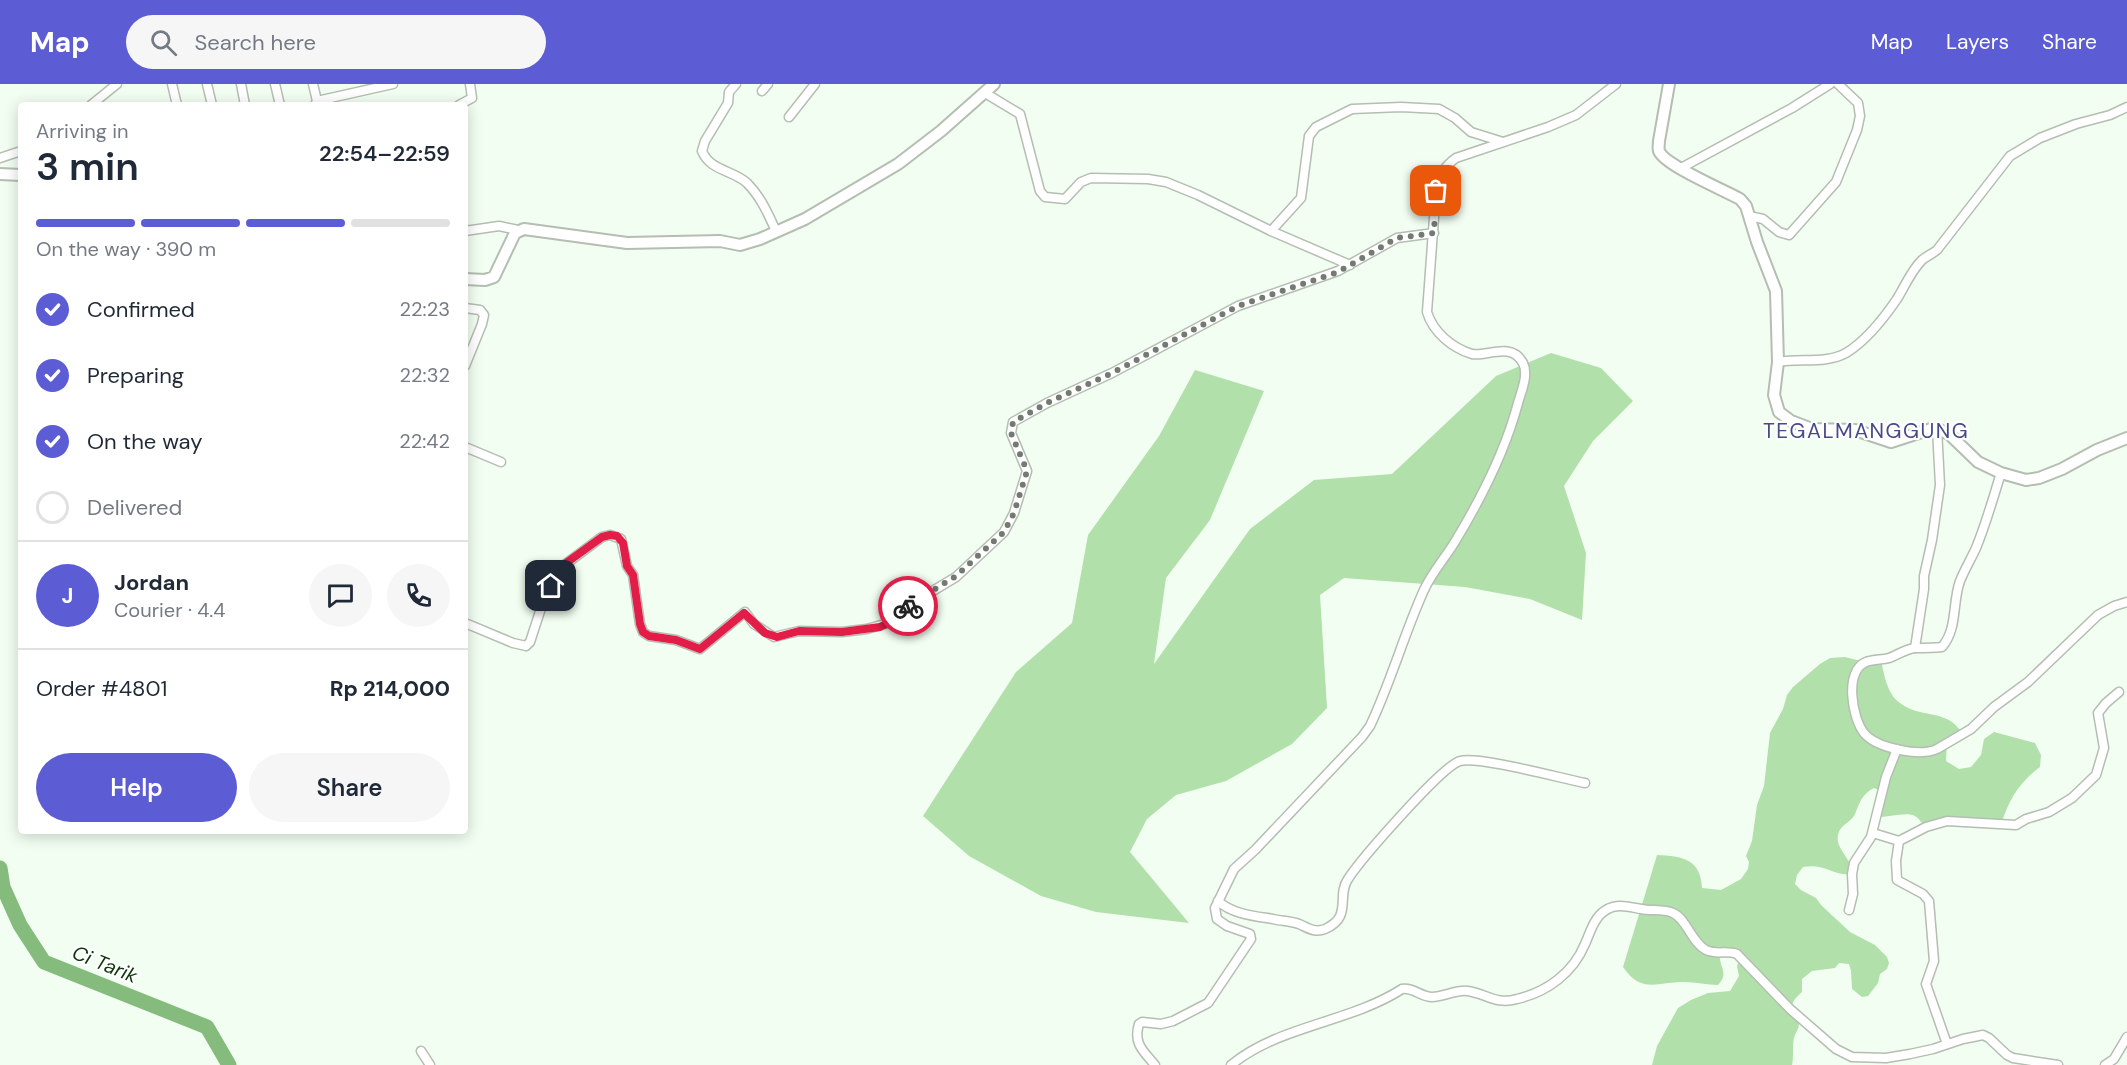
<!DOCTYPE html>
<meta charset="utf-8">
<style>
:root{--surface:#fff;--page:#f6f6f7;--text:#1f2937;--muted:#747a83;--line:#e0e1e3;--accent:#5c5dd5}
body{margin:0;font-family:"DM Sans",sans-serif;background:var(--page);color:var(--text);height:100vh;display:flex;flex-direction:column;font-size:22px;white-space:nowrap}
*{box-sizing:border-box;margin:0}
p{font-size:20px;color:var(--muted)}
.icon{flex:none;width:33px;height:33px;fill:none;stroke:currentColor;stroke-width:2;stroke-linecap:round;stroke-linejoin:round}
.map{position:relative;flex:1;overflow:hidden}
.details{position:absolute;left:18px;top:18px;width:450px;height:732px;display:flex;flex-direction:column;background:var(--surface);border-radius:6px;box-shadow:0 3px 15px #0003}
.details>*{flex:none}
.pin{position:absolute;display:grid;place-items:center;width:51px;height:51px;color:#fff;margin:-26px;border-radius:12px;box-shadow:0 3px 9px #0006}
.courier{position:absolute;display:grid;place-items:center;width:60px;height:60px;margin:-30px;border:4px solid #e11d48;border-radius:50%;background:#fff;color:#222;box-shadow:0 2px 8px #0007}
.overview em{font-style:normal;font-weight:600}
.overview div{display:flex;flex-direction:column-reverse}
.overview{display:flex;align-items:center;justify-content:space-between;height:102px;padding:0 18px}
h1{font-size:39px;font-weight:600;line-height:45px}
.bar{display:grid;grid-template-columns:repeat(4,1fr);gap:9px 6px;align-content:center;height:72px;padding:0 18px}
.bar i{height:8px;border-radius:4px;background:var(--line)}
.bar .selected{background:var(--accent)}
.bar p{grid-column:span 4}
.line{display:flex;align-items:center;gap:15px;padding:0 18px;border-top:2px solid var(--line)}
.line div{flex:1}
.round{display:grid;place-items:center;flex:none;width:63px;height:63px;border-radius:32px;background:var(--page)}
ol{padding:0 18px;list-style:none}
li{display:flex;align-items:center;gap:18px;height:66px}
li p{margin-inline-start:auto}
li .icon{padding:6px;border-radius:50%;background:var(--accent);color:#fff;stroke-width:4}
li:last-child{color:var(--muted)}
li i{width:33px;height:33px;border:3px solid var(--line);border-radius:50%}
.action{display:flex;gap:12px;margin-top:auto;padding:12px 18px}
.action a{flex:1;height:69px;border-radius:36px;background:var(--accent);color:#fff;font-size:24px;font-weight:600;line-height:69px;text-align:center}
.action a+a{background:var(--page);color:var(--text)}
header{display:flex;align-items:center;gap:36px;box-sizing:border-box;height:84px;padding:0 30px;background:var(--accent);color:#fff}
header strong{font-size:28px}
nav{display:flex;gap:33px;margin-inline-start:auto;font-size:21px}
.search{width:420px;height:54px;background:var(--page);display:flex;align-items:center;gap:15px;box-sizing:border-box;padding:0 21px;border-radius:33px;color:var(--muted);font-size:22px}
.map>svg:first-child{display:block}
.green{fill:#b2e0ab}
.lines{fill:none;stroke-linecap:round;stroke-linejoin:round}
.river{stroke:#85bb7d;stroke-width:15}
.minor-casing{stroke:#b4beb2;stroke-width:11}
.tertiary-casing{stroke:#b4beb2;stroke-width:14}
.minor{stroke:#fff;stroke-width:8}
.tertiary{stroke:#fff;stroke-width:10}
.done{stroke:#737a72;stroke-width:6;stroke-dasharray:0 10.8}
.route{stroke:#e11d48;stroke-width:8}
.labels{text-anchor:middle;stroke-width:4.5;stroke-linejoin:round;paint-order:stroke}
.water-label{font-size:20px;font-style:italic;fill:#10350b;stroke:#fff}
.quarter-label{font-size:21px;letter-spacing:1.5px;fill:#464a87;stroke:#fff}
</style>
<header>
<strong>Map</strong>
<div class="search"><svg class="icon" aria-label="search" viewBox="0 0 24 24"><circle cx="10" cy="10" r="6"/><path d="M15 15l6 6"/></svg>Search here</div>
<nav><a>Map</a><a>Layers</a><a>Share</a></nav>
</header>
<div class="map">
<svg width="2127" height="981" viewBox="0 0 2127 981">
<rect width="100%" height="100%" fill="#f2fef1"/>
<g class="green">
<polygon points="1551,269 1601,284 1633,317 1593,357 1564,402 1586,469 1582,536 1530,515 1465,503 1344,494 1320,511 1327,624 1292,660 1226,697 1176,711 1147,735 1130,768 1189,839 1096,828 1041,812 969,772 923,732 1016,588 1072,539 1088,451 1159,352 1195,286 1264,307 1210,436 1166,494 1154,580 1250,445 1314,396 1392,390 1496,292"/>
<path d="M1845,573L1865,578L1881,576C1884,590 1887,610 1900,619C1920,635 1947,624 1962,649L1947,658L1946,677L1959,685L1971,683L1981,671L1984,655L1994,648L2035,659L2041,671L2040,683C2019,699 2009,715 2001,741L1956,737L1926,743C1922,740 1919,734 1915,732C1908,727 1885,734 1875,733L1882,707L1874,704C1862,710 1860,718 1855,730C1851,739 1840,740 1838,751C1835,766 1854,775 1851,790C1832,792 1826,779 1803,783L1797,791L1795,800L1801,806L1816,814L1822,822L1850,848L1875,861L1887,873L1889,879L1887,885L1880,890L1878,899L1868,912L1862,913L1852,905L1851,887L1849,880L1839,879L1835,884L1812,887L1802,895V908C1793,916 1790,920 1792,933L1799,939C1799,946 1796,947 1794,954C1792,962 1794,972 1792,981H1652L1657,962L1678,924L1691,916L1708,909L1730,907L1739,892L1737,882L1741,873L1720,870C1718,882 1730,889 1718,901C1707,901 1696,898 1684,898C1657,898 1641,910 1623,883L1657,771C1682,772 1701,775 1702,804L1721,806L1741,795L1748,785L1749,778L1746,772L1752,757L1757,721L1764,702L1770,649L1783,625L1787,611L1793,603L1820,580L1830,574Z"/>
</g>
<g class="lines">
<polyline class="river" points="0,784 3,803 20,841 44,878 207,943 229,981"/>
<g class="minor-casing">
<g id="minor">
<polyline points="172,0 177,21"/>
<polyline points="207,0 212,21"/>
<polyline points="241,0 245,21"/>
<polyline points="275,0 280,21"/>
<polyline points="313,0 317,17 315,21"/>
<path d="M736,0L729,8L728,19L705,57L702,67C710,87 733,86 747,99C761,113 768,130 776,147"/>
<polyline points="762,7 768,0"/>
<polyline points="985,9 1020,30 1040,107 1045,113 1065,115 1081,98 1091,94 1148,95 1166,98 1198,111 1271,147 1350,181"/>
<polyline points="317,17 393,0"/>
<polyline points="91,21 117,0"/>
<polyline points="459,21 472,14 470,0"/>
<polyline points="789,33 815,0"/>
<polyline points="0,74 21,67"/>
<polyline points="1681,84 1792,24 1830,0"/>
<polyline points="1749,132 1763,135 1779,148 1789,151 1836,98 1857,46 1860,32 1858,19 1838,0"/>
<polyline points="465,147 499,142 518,146"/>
<polyline points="1271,147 1301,114 1309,52 1316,43 1352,25 1401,23 1439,25 1455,34 1471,48 1503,58"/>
<polyline points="465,224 480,226 484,231 482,240 465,282"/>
<path d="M1778,278C1800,274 1826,280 1846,269C1866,257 1884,234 1897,215C1905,202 1911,187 1922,176C1927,172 1932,170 1937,166L2010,72L2040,54L2076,40L2110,31L2127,23"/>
<polyline points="465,363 501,378"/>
<path d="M2001,389C1993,414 1986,440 1976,464C1971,475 1965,485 1960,497C1952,519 1958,544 1942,563C1933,564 1924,564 1915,564C1906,565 1897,571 1889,574C1882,576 1873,575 1866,578C1844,587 1852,634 1864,649C1876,664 1920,673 1937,665L1971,645L1994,623L2028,598L2098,531L2114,522L2127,518"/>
<polyline points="465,539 513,559 526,562 530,558 544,515 563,482 602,453 610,451 621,455 627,482 633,491 640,540 643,548 649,552 676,556 700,565 745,528 754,540 774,553 799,547 842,548 867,545 888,539 906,523 956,493 1004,448 1014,429 1027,387 1011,349 1013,338 1047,319 1112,289 1238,222 1338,187 1397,154 1434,149"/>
<polyline points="1915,564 1924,505 1924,492 1932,456 1940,401 1937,345"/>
<polyline points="1873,749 1899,757 1896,777 1897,796 1923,810 1929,817 1934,877 1926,900 1947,960"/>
<polyline points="1899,757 1926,743 1947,737 2016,741 2026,735 2049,728 2072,714 2096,691 2104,664 2098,629 2106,619 2119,608"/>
<path d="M1218,817C1232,830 1254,832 1273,835C1281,837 1291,837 1299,840C1308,844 1315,849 1325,845C1353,833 1336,812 1348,795C1361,775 1442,682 1460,677C1479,672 1560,694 1585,699"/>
<polyline points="1849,826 1853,810 1852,790 1854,779 1871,753 1886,693 1897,665"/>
<polyline points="421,967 430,981"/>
<path d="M1155,981C1143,967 1133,959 1139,940L1142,938L1161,940L1173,937L1208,919L1251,855L1250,850L1227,842L1217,835L1215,824L1234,785L1255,766L1362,653L1370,642C1391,598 1404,550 1424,506C1432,488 1446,473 1456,456C1482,413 1505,368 1518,319C1521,308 1529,291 1523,279C1511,257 1487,273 1472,270C1452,264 1433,248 1427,228L1436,107C1440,92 1443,83 1456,74L1548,43L1576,31L1616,0"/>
<path d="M1231,981C1280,941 1349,939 1402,905C1413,903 1421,913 1432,913C1444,913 1457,905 1468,907C1487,910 1496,921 1517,915C1547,908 1573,889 1585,860C1590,849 1594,833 1606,826C1617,819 1629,823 1641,825C1652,827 1664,825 1673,829C1687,835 1691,858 1706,866C1716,871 1727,866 1737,870L1790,925L1836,965L1852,973L1886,974L1910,970L1933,965L1963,955L1983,951L1989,954L2007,971L2013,974L2058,981"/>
<polyline points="2105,981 2114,975 2127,953"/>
</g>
</g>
<g class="tertiary-casing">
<g id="tertiary">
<path d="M1669,0L1659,57C1659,60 1658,64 1659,67C1664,81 1724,106 1740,115L1746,122L1757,158L1776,207L1778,278L1774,311L1779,328L1791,337L1812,345L1855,346L1891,358L1931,345H1937L1949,350L1978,378L2001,389L2026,396L2039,394L2062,385L2097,366L2127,354"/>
<polyline points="0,90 21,91"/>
<polyline points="465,195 485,196 494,193 515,149 524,145 627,159 720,157 740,161 760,155 805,135 898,80 941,47 994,0"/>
</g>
</g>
<use href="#minor" class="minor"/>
<use href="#tertiary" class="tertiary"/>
</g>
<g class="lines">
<polyline class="done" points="908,522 956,492 1004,448 1014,429 1027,387 1011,349 1013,338 1047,319 1112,289 1238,222 1338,188 1397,154 1434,149 1436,107"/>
<polyline class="route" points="551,502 562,482 602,453 610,451 617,452 623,459 627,482 633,491 640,540 643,548 649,552 676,556 700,565 744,529 765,549 777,553 799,547 842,548 880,543 888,539 908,522"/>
</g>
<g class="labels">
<g class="water-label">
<text transform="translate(105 880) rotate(22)" y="7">Ci Tarik</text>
</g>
<g class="quarter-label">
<text x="1866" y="354">TEGALMANGGUNG</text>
</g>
</g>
</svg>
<div class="pin" style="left:1436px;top:107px;background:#ea580c"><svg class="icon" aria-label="bag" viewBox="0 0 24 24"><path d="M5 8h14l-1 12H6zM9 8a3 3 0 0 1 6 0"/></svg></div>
<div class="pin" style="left:551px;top:502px;background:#1f2937"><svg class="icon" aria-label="home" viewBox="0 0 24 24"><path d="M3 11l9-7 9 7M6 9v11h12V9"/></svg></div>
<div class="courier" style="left:908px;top:522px"><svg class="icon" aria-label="bike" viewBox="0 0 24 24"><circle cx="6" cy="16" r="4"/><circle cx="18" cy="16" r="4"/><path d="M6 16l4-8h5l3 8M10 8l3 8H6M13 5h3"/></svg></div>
<section class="details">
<div class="overview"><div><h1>3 min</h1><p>Arriving in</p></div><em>22:54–22:59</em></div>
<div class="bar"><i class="selected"></i><i class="selected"></i><i class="selected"></i><i></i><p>On the way · 390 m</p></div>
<ol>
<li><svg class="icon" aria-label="check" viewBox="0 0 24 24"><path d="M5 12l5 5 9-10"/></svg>Confirmed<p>22:23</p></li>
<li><svg class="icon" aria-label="check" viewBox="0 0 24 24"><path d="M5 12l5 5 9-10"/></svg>Preparing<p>22:32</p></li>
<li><svg class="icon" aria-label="check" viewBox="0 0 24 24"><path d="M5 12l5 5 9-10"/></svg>On the way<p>22:42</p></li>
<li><i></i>Delivered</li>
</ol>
<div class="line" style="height:108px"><b class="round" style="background:var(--accent);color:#fff">J</b><div><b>Jordan</b><p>Courier · 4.4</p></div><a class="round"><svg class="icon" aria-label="chat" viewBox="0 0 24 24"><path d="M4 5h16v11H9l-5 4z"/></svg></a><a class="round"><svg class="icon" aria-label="phone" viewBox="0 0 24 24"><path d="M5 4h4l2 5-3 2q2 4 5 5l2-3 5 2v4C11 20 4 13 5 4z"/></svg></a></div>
<div class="line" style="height:78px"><div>Order #4801</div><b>Rp 214,000</b></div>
<div class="action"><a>Help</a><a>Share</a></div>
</section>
</div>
